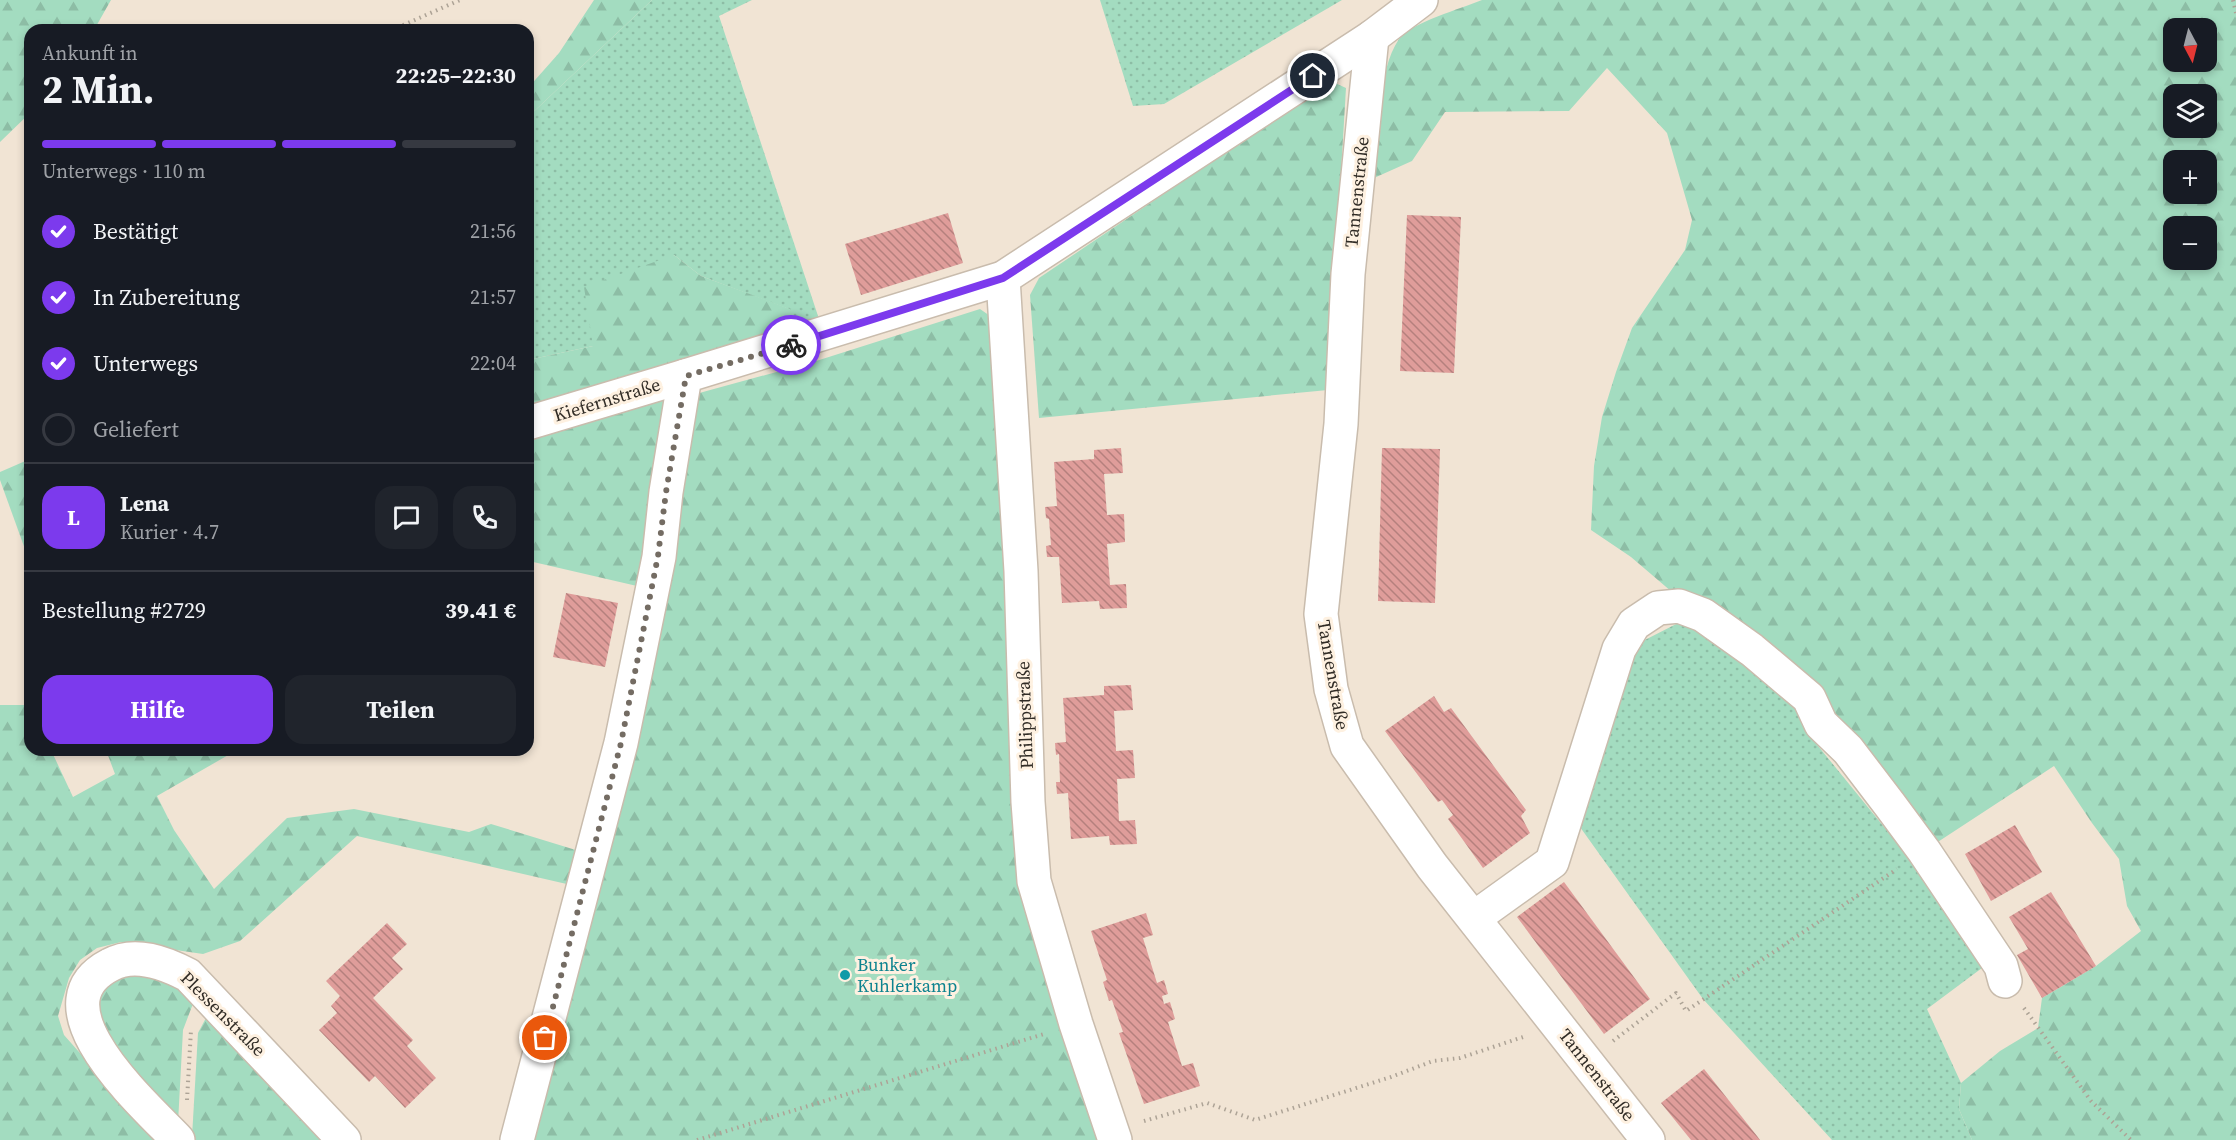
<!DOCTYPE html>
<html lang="de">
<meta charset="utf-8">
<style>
:root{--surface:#171b24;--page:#20242c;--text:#f1f3f6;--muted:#9ea1a6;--line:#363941;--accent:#7c3aed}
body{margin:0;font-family:"Source Serif 4",serif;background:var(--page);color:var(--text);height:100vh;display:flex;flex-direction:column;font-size:22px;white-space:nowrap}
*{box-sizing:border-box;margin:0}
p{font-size:20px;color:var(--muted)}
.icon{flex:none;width:33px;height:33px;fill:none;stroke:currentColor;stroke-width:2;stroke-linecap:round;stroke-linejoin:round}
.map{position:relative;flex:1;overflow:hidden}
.drawer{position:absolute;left:24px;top:24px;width:510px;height:732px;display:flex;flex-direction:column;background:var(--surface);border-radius:18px;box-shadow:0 3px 9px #0003}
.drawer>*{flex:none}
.needle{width:39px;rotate:173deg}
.tools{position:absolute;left:2163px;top:18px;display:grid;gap:12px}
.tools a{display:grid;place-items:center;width:54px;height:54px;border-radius:12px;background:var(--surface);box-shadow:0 3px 9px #0003;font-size:30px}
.pin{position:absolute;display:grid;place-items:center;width:51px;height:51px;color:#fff;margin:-26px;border:3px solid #fff;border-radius:50%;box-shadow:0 2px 6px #0007}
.courier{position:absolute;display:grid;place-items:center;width:60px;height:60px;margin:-30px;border:4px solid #7c3aed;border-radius:50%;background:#fff;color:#222;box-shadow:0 2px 8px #0007}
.head em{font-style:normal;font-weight:700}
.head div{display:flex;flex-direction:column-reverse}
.head{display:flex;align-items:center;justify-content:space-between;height:102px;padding:0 18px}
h1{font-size:39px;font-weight:700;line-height:45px}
.bar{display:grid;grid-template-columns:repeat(4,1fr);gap:9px 6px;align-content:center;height:72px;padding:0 18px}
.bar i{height:8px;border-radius:4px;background:var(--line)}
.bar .current{background:var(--accent)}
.bar p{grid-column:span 4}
.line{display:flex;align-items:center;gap:15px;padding:0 18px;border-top:2px solid var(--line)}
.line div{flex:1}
.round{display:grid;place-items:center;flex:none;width:63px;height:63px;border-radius:18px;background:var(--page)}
ol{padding:0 18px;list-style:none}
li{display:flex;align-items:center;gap:18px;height:66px}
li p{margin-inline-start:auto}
li .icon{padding:6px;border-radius:50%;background:var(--accent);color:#fff;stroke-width:4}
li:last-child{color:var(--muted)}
li i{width:33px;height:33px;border:3px solid var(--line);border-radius:50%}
.cta{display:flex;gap:12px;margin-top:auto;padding:12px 18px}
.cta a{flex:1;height:69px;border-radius:18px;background:var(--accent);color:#fff;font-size:24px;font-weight:700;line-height:69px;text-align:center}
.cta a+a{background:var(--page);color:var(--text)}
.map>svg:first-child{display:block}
.grass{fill:url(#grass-dots)}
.forest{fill:url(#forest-firs);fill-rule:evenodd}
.building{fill:url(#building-back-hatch)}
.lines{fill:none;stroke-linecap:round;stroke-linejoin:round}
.minor-casing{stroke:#c9bcad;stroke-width:36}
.path{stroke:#ada396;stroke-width:4;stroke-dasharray:1.5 4.5;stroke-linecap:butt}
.minor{stroke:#fff;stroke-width:33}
.done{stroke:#746c63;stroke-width:6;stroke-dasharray:0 10.8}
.route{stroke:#7c3aed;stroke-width:8}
.culture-dot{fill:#0f9aa8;stroke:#fef1e1;stroke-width:2}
.labels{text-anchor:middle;stroke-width:6;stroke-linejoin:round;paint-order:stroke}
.street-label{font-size:18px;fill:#312c26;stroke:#fef1e1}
.culture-label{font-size:18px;fill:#0d838f;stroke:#fef1e1;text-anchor:start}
</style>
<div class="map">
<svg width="2236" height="1140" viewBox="0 0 2236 1140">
<defs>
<pattern id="grass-dots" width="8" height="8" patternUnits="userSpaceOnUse" patternTransform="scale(1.5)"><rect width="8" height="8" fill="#a3dcc0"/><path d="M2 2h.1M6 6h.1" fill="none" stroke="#8dbda5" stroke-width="1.8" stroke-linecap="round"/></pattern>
<pattern id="forest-firs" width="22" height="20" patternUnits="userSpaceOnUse" patternTransform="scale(1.5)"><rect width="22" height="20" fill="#a3dcc0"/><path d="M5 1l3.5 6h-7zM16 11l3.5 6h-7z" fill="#8dbda5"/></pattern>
<pattern id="building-back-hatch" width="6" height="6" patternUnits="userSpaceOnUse" patternTransform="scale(1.5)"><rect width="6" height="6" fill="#df9d9a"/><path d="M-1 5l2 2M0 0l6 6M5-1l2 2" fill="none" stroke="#b5807d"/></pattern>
</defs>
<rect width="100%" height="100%" fill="#f1e4d4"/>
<g class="grass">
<polygon points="652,0 752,0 719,16 819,319 795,326 789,309 701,276 674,255 593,346 528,360 528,117"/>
<polygon points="1100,0 1342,0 1164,104 1133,106"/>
<polygon points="1688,618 1801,706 1814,741 1911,860 1986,965 1927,1009 1961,1083 1959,1109 1972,1140 1832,1140 1703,999 1575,820 1635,645"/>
</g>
<g class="forest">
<polygon points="0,0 111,0 94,30 30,30 30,113 0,142"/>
<polygon points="594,0 652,0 528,117 528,88 559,53"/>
<path d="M1482,0H2236V1140H1972L1959,1109L1961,1083L2000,1051L2038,1028L2042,998L2096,966L2141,931L2127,906L2119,859L2092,823L2054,766L1924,851L1848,750L1672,592L1631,557L1591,530L1594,466L1602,417L1616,372L1632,328L1685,250L1692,220L1667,133L1607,68L1569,111L1445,112L1412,161L1374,178C1378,139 1377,71 1399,39C1410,23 1463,8 1482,0ZM2174,28H2206V62H2174ZM2174,94H2206V128H2174ZM2174,160H2206V194H2174ZM2174,226H2206V260H2174Z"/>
<polygon points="1335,83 1346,88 1328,390 1039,418 1030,295 1039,278 1318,90"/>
<polygon points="674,255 701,276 790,309 795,326 528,412 528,360 593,346 584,287"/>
<polygon points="980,309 993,318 1020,844 1098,1140 526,1140 570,1004 692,395 813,362"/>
<polygon points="665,394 637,586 529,561 528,565 528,435"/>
<polygon points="30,459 30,563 0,480 0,472"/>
<polygon points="0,705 30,705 30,750 51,750 73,797 115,774 106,750 237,750 157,796 174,830 214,889 287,818 354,809 469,832 491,824 579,851 571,885 357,836 240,941 203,954 121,942 97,948 80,960 69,978 58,1016 64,1035 110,1087 163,1140 0,1140"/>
<polygon points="128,971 162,976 194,1001 183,1030 178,1123 112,1054 95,1007 103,986"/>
<polygon points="207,1016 321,1140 195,1140 192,1137 198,1033"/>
</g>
<g class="building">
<polygon points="948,213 963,263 861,295 845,244"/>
<polygon points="1407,215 1461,217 1454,373 1400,371"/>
<polygon points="1121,448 1123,473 1104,474 1107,515 1124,514 1125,542 1107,544 1110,585 1126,584 1127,608 1100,609 1099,601 1062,603 1059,557 1047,557 1046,546 1051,545 1049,519 1046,518 1045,507 1057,506 1054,462 1094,459 1094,450"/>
<polygon points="1382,448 1440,449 1435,603 1378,601"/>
<polygon points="566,593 618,603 605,667 553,657"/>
<polygon points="1131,685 1133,710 1114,711 1116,751 1133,750 1135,778 1117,779 1119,821 1135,820 1137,844 1110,845 1109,836 1071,839 1068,793 1057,794 1056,782 1060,782 1059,754 1056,755 1055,743 1066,742 1063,698 1104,695 1104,686"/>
<polygon points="1434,696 1444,712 1451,708 1526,810 1521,816 1530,833 1483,868 1448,819 1453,815 1442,800 1438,802 1385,731"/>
<polygon points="2015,825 2042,872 1991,901 1965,854"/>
<polygon points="1564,882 1650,999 1604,1034 1517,917"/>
<polygon points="2051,892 2096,966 2042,998 2017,955 2028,949 2009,917"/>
<polygon points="1146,913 1153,935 1143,938 1157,983 1164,980 1168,994 1162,996 1164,1004 1170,1002 1175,1019 1168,1022 1182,1066 1193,1063 1200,1086 1144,1104 1119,1033 1123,1032 1112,1000 1109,1001 1103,982 1107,980 1091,931"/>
<polygon points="387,923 407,944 392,958 403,969 373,998 413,1040 407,1046 436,1078 405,1108 375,1076 369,1082 319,1030 337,1013 331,1006 340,996 326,981"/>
<polygon points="1704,1069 1757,1136 1760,1140 1691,1140 1661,1103"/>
</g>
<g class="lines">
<g class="minor-casing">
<g id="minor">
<polyline points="1372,37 1348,274 1341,424 1321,614 1331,689 1347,746 1432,866 1648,1140"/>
<polyline points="1003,278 1021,571 1028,802 1034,881 1076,1024 1115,1140"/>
<polyline points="528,423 685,376"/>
<polyline points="1474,918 1552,862 1619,649 1634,624 1658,608 1679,606 1703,615 1752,650 1809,698 1821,724 1848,750 1890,805 1924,851 2001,966 2005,981"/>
<path d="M178,1140C145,1105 31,1006 110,965C135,951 165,963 188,975L344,1140"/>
<polyline points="517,1140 621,743 659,557 666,492 685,376 1003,278 1372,37 1421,0"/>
</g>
</g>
<g class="path">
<polyline points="2233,0 2236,13"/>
<polyline points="392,30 460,0"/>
<polyline points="2024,1008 2091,1101 2131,1140"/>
<polyline points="1613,1041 1676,993 1686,1011 1897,869"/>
<polyline points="187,1100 191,1030"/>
<polyline points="1144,1121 1207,1103 1255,1120 1391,1077 1433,1061 1460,1058 1523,1037"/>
<polyline points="697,1140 1044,1034"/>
</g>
<use href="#minor" class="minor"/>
</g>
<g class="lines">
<polyline class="done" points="545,1038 621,743 658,556 666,492 686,376 791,345"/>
<polyline class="route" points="791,345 1003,278 1313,76"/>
</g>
<circle class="culture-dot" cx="845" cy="975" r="6"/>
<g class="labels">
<g class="street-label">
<text transform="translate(1357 192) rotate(-84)" y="6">Tannenstraße</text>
<text transform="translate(607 400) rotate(-17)" y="6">Kiefernstraße</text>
<text transform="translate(1333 675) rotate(80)" y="6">Tannenstraße</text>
<text transform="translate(1025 715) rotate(-92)" y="6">Philippstraße</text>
<text transform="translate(223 1014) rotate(45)" y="6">Plessenstraße</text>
<text transform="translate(1597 1075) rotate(52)" y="6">Tannenstraße</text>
</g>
<g class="culture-label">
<text x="857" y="971">Bunker<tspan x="857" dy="21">Kuhlerkamp</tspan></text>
</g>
</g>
</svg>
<div class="tools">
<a><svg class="needle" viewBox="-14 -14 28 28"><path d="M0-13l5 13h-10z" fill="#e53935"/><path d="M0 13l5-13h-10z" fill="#9ea1a6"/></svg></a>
<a><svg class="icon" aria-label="layers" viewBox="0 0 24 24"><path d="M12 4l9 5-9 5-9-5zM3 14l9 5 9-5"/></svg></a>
<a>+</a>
<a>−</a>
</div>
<div class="pin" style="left:545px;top:1038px;background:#ea580c"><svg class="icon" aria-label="bag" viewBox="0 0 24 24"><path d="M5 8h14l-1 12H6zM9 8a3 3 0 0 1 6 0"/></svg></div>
<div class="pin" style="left:1313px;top:76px;background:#1f2937"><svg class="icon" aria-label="home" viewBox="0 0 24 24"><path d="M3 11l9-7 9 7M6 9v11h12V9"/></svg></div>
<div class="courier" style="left:791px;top:345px"><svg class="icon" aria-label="bike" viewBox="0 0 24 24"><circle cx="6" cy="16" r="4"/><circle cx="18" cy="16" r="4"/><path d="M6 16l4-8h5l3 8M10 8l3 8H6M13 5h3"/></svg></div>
<section class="drawer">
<div class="head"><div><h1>2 Min.</h1><p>Ankunft in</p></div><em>22:25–22:30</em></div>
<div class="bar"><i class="current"></i><i class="current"></i><i class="current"></i><i></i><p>Unterwegs · 110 m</p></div>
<ol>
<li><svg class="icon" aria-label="check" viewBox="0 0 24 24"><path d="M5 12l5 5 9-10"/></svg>Bestätigt<p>21:56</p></li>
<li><svg class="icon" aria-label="check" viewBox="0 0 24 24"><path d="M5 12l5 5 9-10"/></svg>In Zubereitung<p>21:57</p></li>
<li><svg class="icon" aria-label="check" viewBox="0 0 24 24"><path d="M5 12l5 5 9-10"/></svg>Unterwegs<p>22:04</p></li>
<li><i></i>Geliefert</li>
</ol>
<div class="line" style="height:108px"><b class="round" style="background:var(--accent);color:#fff">L</b><div><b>Lena</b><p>Kurier · 4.7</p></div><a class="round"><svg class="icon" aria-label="chat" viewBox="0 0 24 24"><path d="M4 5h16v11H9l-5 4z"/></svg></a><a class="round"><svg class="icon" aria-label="phone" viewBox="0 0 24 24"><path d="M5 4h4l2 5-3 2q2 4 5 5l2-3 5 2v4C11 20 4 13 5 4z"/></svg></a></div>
<div class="line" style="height:78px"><div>Bestellung #2729</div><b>39.41 €</b></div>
<div class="cta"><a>Hilfe</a><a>Teilen</a></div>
</section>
</div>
